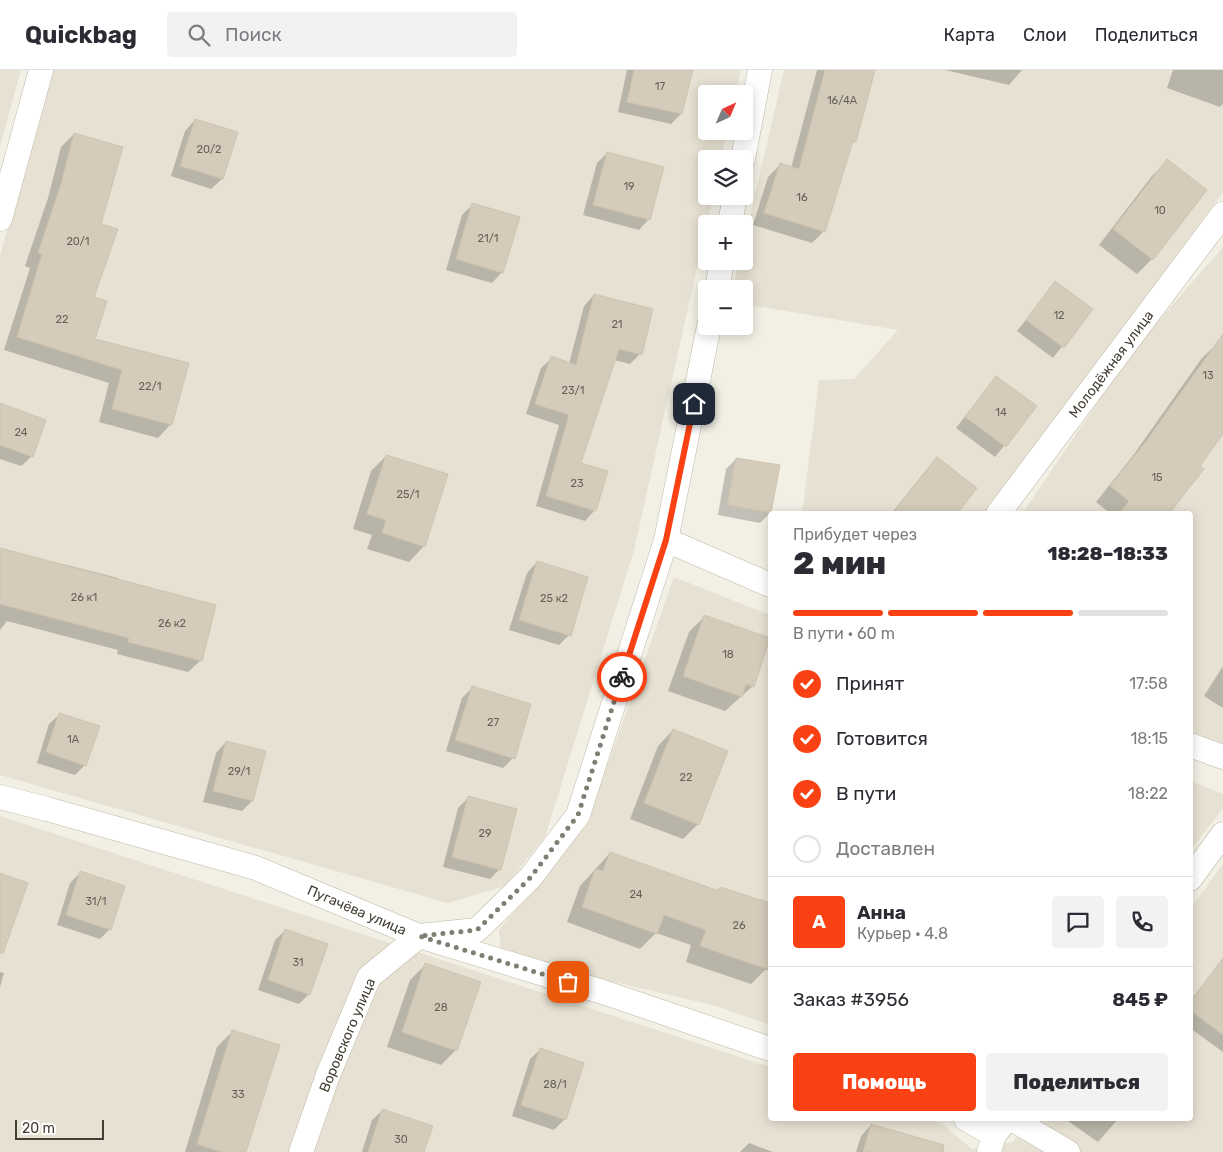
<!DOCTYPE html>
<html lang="ru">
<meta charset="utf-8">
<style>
:root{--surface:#fff;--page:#f2f2f3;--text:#2b2b33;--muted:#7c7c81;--line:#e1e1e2;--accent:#fa4113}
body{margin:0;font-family:Rubik,sans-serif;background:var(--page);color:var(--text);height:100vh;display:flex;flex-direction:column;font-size:19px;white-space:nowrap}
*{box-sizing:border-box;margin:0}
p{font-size:16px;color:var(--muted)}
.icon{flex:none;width:28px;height:28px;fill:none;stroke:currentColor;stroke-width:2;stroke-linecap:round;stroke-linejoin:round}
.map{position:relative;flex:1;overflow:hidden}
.sheet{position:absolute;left:768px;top:441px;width:425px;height:610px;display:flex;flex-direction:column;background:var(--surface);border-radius:5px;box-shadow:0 2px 12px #0003}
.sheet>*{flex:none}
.needle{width:32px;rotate:44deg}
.tools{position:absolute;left:698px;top:15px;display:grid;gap:10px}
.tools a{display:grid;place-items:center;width:55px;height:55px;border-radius:5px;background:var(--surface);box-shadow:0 2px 12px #0003;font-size:25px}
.scale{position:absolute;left:15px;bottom:12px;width:89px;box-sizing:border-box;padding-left:5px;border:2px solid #443f34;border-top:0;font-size:14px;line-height:18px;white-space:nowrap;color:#443f34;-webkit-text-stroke:4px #fff;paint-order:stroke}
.pin{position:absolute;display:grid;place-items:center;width:42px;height:42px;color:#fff;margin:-21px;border-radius:10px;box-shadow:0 2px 8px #0006}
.courier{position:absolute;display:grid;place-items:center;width:50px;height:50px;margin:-25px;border:4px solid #fa4113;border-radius:50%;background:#fff;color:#222;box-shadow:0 1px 6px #0007}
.overview em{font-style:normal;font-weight:800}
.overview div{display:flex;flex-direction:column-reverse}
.overview{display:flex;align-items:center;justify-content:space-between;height:85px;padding:0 25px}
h1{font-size:32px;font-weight:800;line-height:38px}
.bar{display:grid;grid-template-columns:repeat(4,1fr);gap:8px 5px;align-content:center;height:60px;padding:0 25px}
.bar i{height:6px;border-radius:4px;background:var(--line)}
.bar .selected{background:var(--accent)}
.bar p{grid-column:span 4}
.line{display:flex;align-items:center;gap:12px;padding:0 25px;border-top:1px solid var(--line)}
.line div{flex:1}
.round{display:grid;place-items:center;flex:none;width:52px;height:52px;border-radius:5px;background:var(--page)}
ol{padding:0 25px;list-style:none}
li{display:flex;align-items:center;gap:15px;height:55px}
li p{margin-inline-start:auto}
li .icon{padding:5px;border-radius:50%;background:var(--accent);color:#fff;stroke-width:4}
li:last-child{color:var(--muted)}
li i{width:28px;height:28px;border:2px solid var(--line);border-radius:50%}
.button{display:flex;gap:10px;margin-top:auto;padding:10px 25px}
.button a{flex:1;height:58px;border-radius:5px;background:var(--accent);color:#fff;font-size:20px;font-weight:800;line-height:58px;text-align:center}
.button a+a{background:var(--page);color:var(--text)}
header{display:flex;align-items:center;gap:30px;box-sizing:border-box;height:70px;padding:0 25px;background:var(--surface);border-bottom:1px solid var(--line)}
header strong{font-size:24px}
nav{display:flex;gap:28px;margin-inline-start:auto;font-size:18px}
.search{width:350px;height:45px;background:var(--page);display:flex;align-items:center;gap:12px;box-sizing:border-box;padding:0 18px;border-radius:5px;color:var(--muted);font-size:19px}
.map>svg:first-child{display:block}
.residential{fill:#e6e1d2}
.shadow{fill:#0003}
.building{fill:#d4cbba;stroke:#cfc3ad}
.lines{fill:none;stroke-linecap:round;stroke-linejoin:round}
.street-casing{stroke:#beb7a7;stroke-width:25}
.street{stroke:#fff;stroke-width:24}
.done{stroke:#817d72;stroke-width:5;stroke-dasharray:0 9}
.route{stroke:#fa4113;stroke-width:6}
.labels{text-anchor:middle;stroke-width:4;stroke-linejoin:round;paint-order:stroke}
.number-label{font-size:11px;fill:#686256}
.street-label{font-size:14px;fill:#443f34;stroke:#fff}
</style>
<header>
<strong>Quickbag</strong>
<div class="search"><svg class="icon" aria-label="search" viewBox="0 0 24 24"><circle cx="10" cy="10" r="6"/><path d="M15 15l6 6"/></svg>Поиск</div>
<nav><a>Карта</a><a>Слои</a><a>Поделиться</a></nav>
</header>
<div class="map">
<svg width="1223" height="1082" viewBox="0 0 1223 1082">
<rect width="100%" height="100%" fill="#f2efe4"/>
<g class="residential">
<polygon points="0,0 21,0 0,76"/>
<polygon points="50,0 741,0 735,24 706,24 706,61 727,61 721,89 706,89 706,126 713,126 634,480 545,767 505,816 448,833 0,705 0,186"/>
<polygon points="784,0 1223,0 1223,122 985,444 802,444 819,310 854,309 898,260 744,234 744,219 733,219 739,191 744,191 744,172"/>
<polygon points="1223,177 1223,674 1190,662 1190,444 1022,444 1134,279"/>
<polygon points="674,507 770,545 770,955 716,936 501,885 499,860 586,756"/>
<polygon points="1190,711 1223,724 1223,738 1190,781"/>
<polygon points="0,746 770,997 770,1049 927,1049 941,1053 972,1079 1013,1072 1031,1049 1190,1049 1190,839 1223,794 1223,1082 0,1082"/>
</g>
<g class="shadow">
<polygon points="627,0 683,0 681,44 671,54 618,42"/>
<polygon points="817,0 873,0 855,71 850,75 824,161 812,173 753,155 768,107 780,95 791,98"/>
<polygon points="945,0 1022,0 1009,15"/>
<polygon points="1173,0 1223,0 1223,34 1220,37 1167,18"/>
<polygon points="195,50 222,109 211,119 171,106 185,61"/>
<polygon points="74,64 99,155 93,228 93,270 187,294 171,354 158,368 99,352 109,313 4,280 30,198 25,196 48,128 61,77"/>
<polygon points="607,83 649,149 639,160 583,145 597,93"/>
<polygon points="1167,91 1152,189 1137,204 1099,175 1152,106"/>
<polygon points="473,134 502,202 492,213 446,200 462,145"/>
<polygon points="1055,213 1091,239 1053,288 1017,261"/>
<polygon points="594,225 640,284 630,294 614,290 579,394 595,440 585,451 536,436 559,355 526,344 541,298 552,288 569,294 584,236"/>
<polygon points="1218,273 1223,277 1223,362 1168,444 1111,444 1096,432 1132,387 1202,288"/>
<polygon points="996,307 1035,337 995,387 956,358"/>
<polygon points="0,336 32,386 21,396 0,389"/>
<polygon points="386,386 424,476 409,492 367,479 372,465 353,459 371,401"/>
<polygon points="937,388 955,444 891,444 927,399"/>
<polygon points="736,389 770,443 760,453 718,445 726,399"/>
<polygon points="0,479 60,496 63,494 118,508 117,511 201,590 188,602 117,584 118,580 7,551 0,560"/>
<polygon points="537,492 569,565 559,575 509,560 527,503"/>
<polygon points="705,546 770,569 753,616 725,641 668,621 689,562"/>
<polygon points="1223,596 1223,638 1204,626"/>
<polygon points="472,618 513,688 503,698 446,681 462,628"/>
<polygon points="60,644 85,695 75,705 37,693 49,654"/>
<polygon points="673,660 698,754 683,769 630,749 658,676"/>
<polygon points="226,672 264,682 252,731 242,741 203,732 216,683"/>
<polygon points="469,727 500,799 490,809 443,797 458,738"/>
<polygon points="610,783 717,821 720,818 770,835 770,900 765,900 751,914 686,892 691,875 656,863 640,879 567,852 580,816"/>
<polygon points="80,803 110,859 100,869 57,855 70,813"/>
<polygon points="286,860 309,924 299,934 258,920 275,870"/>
<polygon points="425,895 456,980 441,995 387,977 410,910"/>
<polygon points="1219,895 1223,898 1223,982 1190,958 1190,931"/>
<polygon points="0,902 4,903 0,917"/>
<polygon points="233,961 245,1082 185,1082 217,977"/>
<polygon points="541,979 583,993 564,1050 554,1060 512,1046 530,989"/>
<polygon points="383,1040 423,1082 362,1082 372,1050"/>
<polygon points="1065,1049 1118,1049 1098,1072"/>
<polygon points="871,1055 912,1082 856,1082 861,1066"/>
<polygon points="749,1073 773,1082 740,1082"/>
</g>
<g class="building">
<polygon points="634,0 693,0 682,44 627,32"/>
<polygon points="825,0 875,0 856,72 853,71 825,162 764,143 780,93 799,99"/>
<polygon points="195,49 238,62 223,109 180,96"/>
<polygon points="74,63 123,77 101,154 118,159 94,227 107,231 95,269 189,293 172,355 112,339 122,300 17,267 42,184 38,183 61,114"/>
<polygon points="607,82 664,97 650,150 593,135"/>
<polygon points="1167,89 1207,120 1153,190 1113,159"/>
<polygon points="472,133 520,147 503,203 456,189"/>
<polygon points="1055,211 1093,239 1064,278 1026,250"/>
<polygon points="594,224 653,239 642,285 619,279 581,393 608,401 596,441 546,426 569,345 535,334 551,286 576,295"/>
<polygon points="1223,264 1223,364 1200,396 1204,399 1169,444 1119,444 1129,431 1110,416 1147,370"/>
<polygon points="996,306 1037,336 1006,377 965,347"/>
<polygon points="0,333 46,350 33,387 0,375"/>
<polygon points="386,385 448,404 425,477 382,463 386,450 367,444"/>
<polygon points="937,387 977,418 957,444 892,444"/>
<polygon points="736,388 780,395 771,443 727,435"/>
<polygon points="0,478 216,535 202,591 128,572 129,568 0,534"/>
<polygon points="537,491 588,507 571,566 519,550"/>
<polygon points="704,545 770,568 754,617 746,614 742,627 683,606"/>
<polygon points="472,616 531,634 515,689 455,670"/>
<polygon points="59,643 100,656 86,696 46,682"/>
<polygon points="673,659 728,681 699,755 644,733"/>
<polygon points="226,671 266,681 253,731 213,721"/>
<polygon points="468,726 517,739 501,800 452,787"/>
<polygon points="610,782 719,821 720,817 770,833 770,900 700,876 706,860 664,845 657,864 582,837 595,799 603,801"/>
<polygon points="80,801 125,816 111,860 66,845"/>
<polygon points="0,803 28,813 3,883 0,883"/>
<polygon points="285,859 328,874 310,925 268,910"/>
<polygon points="1223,888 1223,965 1190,940 1190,932"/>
<polygon points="425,893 481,912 457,981 402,962"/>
<polygon points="232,960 280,975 246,1082 222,1082 197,1074"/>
<polygon points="540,978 584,993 566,1050 521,1035"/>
<polygon points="382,1039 433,1056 424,1082 368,1082"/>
<polygon points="871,1054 944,1075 943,1082 863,1082"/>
</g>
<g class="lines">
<g class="street-casing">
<g id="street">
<polyline points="743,89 760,0"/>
<polyline points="0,149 41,0"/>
<polyline points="730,154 735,126"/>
<polyline points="717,219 722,191"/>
<polyline points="998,444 1223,144"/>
<polyline points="666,470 770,515"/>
<polyline points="1190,675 1223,687"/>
<polyline points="0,727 47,739 256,798 419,866 606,923 770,979"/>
<polyline points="1190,809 1223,764"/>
<polyline points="966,1049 994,1065"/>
<polyline points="1012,1049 1068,1082"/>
<polyline points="301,1082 328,1005 369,907 419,866 477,860 530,808 578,745 666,470 709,256"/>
<polyline points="989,1082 994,1065 1007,1049"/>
</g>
</g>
<use href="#street" class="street"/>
</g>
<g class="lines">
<polyline class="done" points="568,912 419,866 477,860 530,808 578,745 622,607"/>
<polyline class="route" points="622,607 666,470 694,334"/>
</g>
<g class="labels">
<g class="number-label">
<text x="660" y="20">17</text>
<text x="842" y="34">16/4А</text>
<text x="209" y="83">20/2</text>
<text x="629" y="120">19</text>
<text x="802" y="131">16</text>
<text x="1160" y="144">10</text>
<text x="488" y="172">21/1</text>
<text x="78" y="175">20/1</text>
<text x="1059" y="249">12</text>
<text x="62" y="253">22</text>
<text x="617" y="258">21</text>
<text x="1208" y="309">13</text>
<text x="150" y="320">22/1</text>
<text x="573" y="324">23/1</text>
<text x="1001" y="346">14</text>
<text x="21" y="366">24</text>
<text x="1157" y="411">15</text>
<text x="577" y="417">23</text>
<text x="408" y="428">25/1</text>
<text x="84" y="531">26 к1</text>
<text x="554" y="532">25 к2</text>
<text x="172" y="557">26 к2</text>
<text x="728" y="588">18</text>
<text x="493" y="656">27</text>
<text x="73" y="673">1А</text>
<text x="239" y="705">29/1</text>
<text x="686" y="711">22</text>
<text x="485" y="767">29</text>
<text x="636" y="828">24</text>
<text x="96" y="835">31/1</text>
<text x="739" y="859">26</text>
<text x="298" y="896">31</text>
<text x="441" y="941">28</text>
<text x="555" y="1018">28/1</text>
<text x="238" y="1028">33</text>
<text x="401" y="1073">30</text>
</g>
<g class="street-label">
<text transform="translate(1111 294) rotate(-53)" y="5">Молодёжная улица</text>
<text transform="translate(357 840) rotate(23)" y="5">Пугачёва улица</text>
<text transform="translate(347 965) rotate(-67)" y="5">Воровского улица</text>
</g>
</g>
</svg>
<div class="tools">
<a><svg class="needle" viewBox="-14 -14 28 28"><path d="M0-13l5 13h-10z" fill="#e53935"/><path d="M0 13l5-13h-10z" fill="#7c7c81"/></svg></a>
<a><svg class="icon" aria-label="layers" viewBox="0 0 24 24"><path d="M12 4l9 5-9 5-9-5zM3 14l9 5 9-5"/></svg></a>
<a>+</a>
<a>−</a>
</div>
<div class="scale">20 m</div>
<div class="pin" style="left:568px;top:912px;background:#ea580c"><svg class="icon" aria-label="bag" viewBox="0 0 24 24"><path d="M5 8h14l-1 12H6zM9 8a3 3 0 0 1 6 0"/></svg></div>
<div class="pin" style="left:694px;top:334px;background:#1f2937"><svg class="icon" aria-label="home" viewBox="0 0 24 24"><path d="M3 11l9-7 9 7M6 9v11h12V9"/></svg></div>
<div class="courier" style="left:622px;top:607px"><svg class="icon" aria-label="bike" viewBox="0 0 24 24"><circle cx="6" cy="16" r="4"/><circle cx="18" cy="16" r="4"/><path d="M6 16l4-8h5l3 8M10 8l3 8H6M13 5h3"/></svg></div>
<section class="sheet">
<div class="overview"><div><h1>2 мин</h1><p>Прибудет через</p></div><em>18:28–18:33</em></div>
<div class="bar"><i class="selected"></i><i class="selected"></i><i class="selected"></i><i></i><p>В пути · 60 m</p></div>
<ol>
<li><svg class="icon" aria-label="check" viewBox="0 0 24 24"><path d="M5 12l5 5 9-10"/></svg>Принят<p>17:58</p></li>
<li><svg class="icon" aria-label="check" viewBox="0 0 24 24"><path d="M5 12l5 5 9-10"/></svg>Готовится<p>18:15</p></li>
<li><svg class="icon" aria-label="check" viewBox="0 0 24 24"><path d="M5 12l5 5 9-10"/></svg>В пути<p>18:22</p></li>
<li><i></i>Доставлен</li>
</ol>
<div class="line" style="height:90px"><b class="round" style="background:var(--accent);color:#fff">А</b><div><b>Анна</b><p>Курьер · 4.8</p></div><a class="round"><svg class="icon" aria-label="chat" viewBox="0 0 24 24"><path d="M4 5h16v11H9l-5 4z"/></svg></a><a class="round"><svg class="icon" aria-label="phone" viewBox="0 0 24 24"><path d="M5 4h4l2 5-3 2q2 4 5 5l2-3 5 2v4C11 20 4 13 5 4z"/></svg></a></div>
<div class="line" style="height:65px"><div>Заказ #3956</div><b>845 ₽</b></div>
<div class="button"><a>Помощь</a><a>Поделиться</a></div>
</section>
</div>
